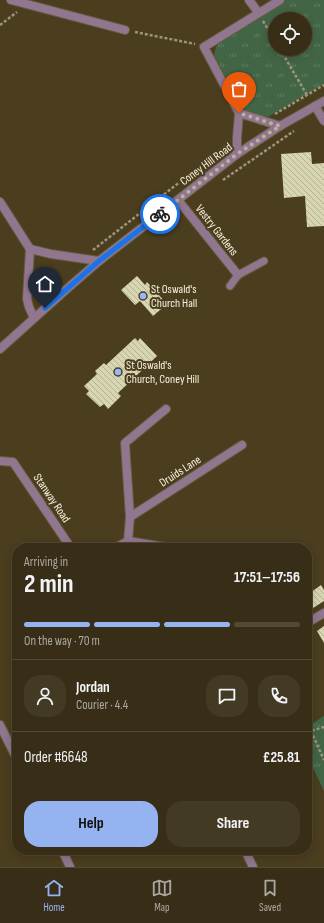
<!DOCTYPE html>
<meta charset="utf-8">
<style>
:root{--surface:#382e17;--page:#433a24;--text:#f1f3f6;--muted:#aba8a1;--line:#524a36;--accent:#95b2f1}
body{margin:0;font-family:"Sofia Sans Condensed",sans-serif;background:var(--page);color:var(--text);height:100vh;display:flex;flex-direction:column;font-size:15px;white-space:nowrap}
*{box-sizing:border-box;margin:0}
p{font-size:13px;color:var(--muted)}
.icon{flex:none;width:22px;height:22px;fill:none;stroke:currentColor;stroke-width:2;stroke-linecap:round;stroke-linejoin:round}
.map{position:relative;flex:1;overflow:hidden}
.side{position:absolute;left:12px;top:543px;width:300px;height:312px;display:flex;flex-direction:column;background:var(--surface);border-radius:16px;box-shadow:0 2px 10px #0003,0 0 0 1px var(--line)}
.side>*{flex:none}
.buttons{position:absolute;left:268px;top:12px;display:grid;gap:8px}
.buttons a{display:grid;place-items:center;width:44px;height:44px;border-radius:50%;background:var(--surface);box-shadow:0 2px 10px #0003,0 0 0 1px var(--line);font-size:20px}
.pin{position:absolute;display:grid;place-items:center;width:34px;height:34px;color:#fff;margin:-41px -17px;border-radius:50% 50% 50% 0;rotate:-45deg;box-shadow:0 0 4px #0007}
.pin .icon{rotate:45deg}
.courier{position:absolute;display:grid;place-items:center;width:40px;height:40px;margin:-20px;border:3px solid #1a73e8;border-radius:50%;background:#fff;color:#222;box-shadow:0 1px 5px #0007}
.summary em{font-style:normal;font-weight:700}
.summary div{display:flex;flex-direction:column-reverse}
.summary{display:flex;align-items:center;justify-content:space-between;height:68px;padding:0 12px}
h1{font-size:26px;font-weight:700;line-height:30px}
.bar{display:grid;grid-template-columns:repeat(4,1fr);gap:6px 4px;align-content:center;height:48px;padding:0 12px}
.bar i{height:5px;border-radius:3px;background:var(--line)}
.bar .active{background:var(--accent)}
.bar p{grid-column:span 4}
.line{display:flex;align-items:center;gap:10px;padding:0 12px;border-top:1px solid var(--line)}
.line div{flex:1}
.round{display:grid;place-items:center;flex:none;width:42px;height:42px;border-radius:16px;background:var(--page)}
.action{display:flex;gap:8px;margin-top:auto;padding:8px 12px}
.action a{flex:1;height:46px;border-radius:16px;background:var(--accent);color:#111;font-size:16px;font-weight:700;line-height:46px;text-align:center}
.action a+a{background:var(--page);color:var(--text)}
.menu{display:flex;justify-content:space-around;align-items:center;height:56px;border-top:1px solid var(--line);background:var(--surface);font-size:11px;color:var(--muted)}
.menu a{display:grid;justify-items:center;gap:2px}
.menu .active{color:var(--accent)}
.map>svg:first-child{display:block}
.grass{fill:url(#grass-tufts);fill-rule:evenodd}
.building{fill:url(#building-back-hatch)}
.lines{fill:none;stroke-linecap:round;stroke-linejoin:round}
.lane-casing{stroke:#675b3e;stroke-width:9}
.street-casing{stroke:#675b3e;stroke-width:10}
.path{stroke:#9e947b;stroke-width:2.5;stroke-dasharray:3 2;stroke-linecap:butt}
.lane{stroke:#90768f;stroke-width:7}
.street{stroke:#90768f;stroke-width:8}
.done{stroke:#bcb29c;stroke-width:4;stroke-dasharray:0 7.2}
.route{stroke:#1a73e8;stroke-width:5}
.poi-dot{fill:#98b5fd;stroke:#4b3e1f;stroke-width:1.5}
.labels{text-anchor:middle;stroke-width:4;stroke-linejoin:round;paint-order:stroke}
.street-label{font-size:12px;fill:#f9f1df;stroke:#4b3e1f}
.poi-label{font-size:12px;fill:#f9f1df;stroke:#4b3e1f;text-anchor:start}
</style>
<div class="map">
<svg width="324" height="867" viewBox="0 0 324 867">
<defs>
<pattern id="grass-tufts" width="24" height="20" patternUnits="userSpaceOnUse"><rect width="24" height="20" fill="#426645"/><path d="M3 7l-1-3M5 7V3M7 7l1-3M15 17l-1-3M17 17v-4M19 17l1-3" fill="none" stroke="#5e7c5f"/></pattern>
<pattern id="building-back-hatch" width="6" height="6" patternUnits="userSpaceOnUse"><rect width="6" height="6" fill="#d7d6b1"/><path d="M-1 5l2 2M0 0l6 6M5-1l2 2" fill="none" stroke="#b4b296"/></pattern>
</defs>
<rect width="100%" height="100%" fill="#4b3e1f"/>
<g class="grass">
<path d="M286,0H324V84L268,117L242,110L213,60L216,47L221,39ZM275,19H305V49H275Z"/>
<polygon points="324,716 324,791 307,755 307,727"/>
</g>
<g class="building">
<polygon points="311,152 312,164 324,163 324,226 307,227 305,196 284,198 281,154"/>
<polygon points="137,276 145,285 147,282 167,304 153,316 140,301 135,305 121,290"/>
<polygon points="135,338 138,341 140,338 157,356 118,393 121,396 108,409 104,404 100,407 86,394 89,391 84,386 97,374 95,371 104,363 106,365"/>
<polygon points="321,585 324,590 324,601 307,612 307,595"/>
<polygon points="324,626 324,643 317,631"/>
</g>
<g class="lines">
<g class="lane-casing">
<polyline id="lane" points="230,286 238,275 264,261"/>
</g>
<g class="street-casing">
<g id="street">
<polyline points="11,0 125,30"/>
<polyline points="249,0 258,12"/>
<polyline points="315,106 324,121"/>
<polyline points="239,113 280,126"/>
<polyline points="237,154 237,138 239,113 204,47 280,0"/>
<polyline points="178,200 238,275"/>
<polyline points="0,202 30,249 51,254 99,261"/>
<polyline points="30,249 27,299 29,307 34,318"/>
<polyline points="0,349 69,287 99,261 237,154 280,126 324,101"/>
<polyline points="0,461 13,462 71,548"/>
<polyline points="130,517 125,443 166,409"/>
<polyline points="128,541 171,548"/>
<polyline points="115,548 128,541 130,517 242,445"/>
<polyline points="307,623 324,613"/>
<polyline points="0,725 17,759"/>
<polyline points="62,850 70,867"/>
<polyline points="245,850 253,867"/>
</g>
</g>
<g class="path">
<polyline points="263,21 275,41"/>
<polyline points="0,25 17,12"/>
<polyline points="135,32 195,44"/>
<polyline points="280,49 307,95"/>
<polyline points="275,114 324,85"/>
<polyline points="223,180 294,131"/>
<polyline points="93,250 227,145"/>
<polyline points="311,731 324,760"/>
<polyline points="307,732 324,727"/>
</g>
<use href="#lane" class="lane"/>
<use href="#street" class="street"/>
</g>
<g class="lines">
<polyline class="done" points="160,214 237,154 280,126 239,113"/>
<polyline class="route" points="45,308 99,261 160,214"/>
</g>
<g class="poi-dot">
<circle cx="143" cy="296" r="4"/>
<circle cx="118" cy="372" r="4"/>
</g>
<g class="labels">
<g class="street-label">
<text transform="translate(206 164) rotate(-37)" y="4">Coney Hill Road</text>
<text transform="translate(217 230) rotate(52)" y="4">Vestry Gardens</text>
<text transform="translate(180 471) rotate(-33)" y="4">Druids Lane</text>
<text transform="translate(52 498) rotate(56)" y="4">Stanway Road</text>
</g>
<g class="poi-label">
<text x="151" y="293">St Oswald's<tspan x="151" dy="14">Church Hall</tspan></text>
<text x="126" y="369">St Oswald's<tspan x="126" dy="14">Church, Coney Hill</tspan></text>
</g>
</g>
</svg>
<div class="buttons">
<a><svg class="icon" aria-label="locate" viewBox="0 0 24 24"><circle cx="12" cy="12" r="6"/><path d="M12 2v4M12 18v4M2 12h4M18 12h4"/></svg></a>
</div>
<div class="pin" style="left:239px;top:113px;background:#ea580c"><svg class="icon" aria-label="bag" viewBox="0 0 24 24"><path d="M5 8h14l-1 12H6zM9 8a3 3 0 0 1 6 0"/></svg></div>
<div class="pin" style="left:45px;top:308px;background:#1f2937"><svg class="icon" aria-label="home" viewBox="0 0 24 24"><path d="M3 11l9-7 9 7M6 9v11h12V9"/></svg></div>
<div class="courier" style="left:160px;top:214px"><svg class="icon" aria-label="bike" viewBox="0 0 24 24"><circle cx="6" cy="16" r="4"/><circle cx="18" cy="16" r="4"/><path d="M6 16l4-8h5l3 8M10 8l3 8H6M13 5h3"/></svg></div>
<section class="side">
<div class="summary"><div><h1>2 min</h1><p>Arriving in</p></div><em>17:51–17:56</em></div>
<div class="bar"><i class="active"></i><i class="active"></i><i class="active"></i><i></i><p>On the way · 70 m</p></div>
<div class="line" style="height:72px"><a class="round"><svg class="icon" aria-label="person" viewBox="0 0 24 24"><circle cx="12" cy="8" r="4"/><path d="M4 21q1-7 8-7t8 7"/></svg></a><div><b>Jordan</b><p>Courier · 4.4</p></div><a class="round"><svg class="icon" aria-label="chat" viewBox="0 0 24 24"><path d="M4 5h16v11H9l-5 4z"/></svg></a><a class="round"><svg class="icon" aria-label="phone" viewBox="0 0 24 24"><path d="M5 4h4l2 5-3 2q2 4 5 5l2-3 5 2v4C11 20 4 13 5 4z"/></svg></a></div>
<div class="line" style="height:52px"><div>Order #6648</div><b>£25.81</b></div>
<div class="action"><a>Help</a><a>Share</a></div>
</section>
</div>
<nav class="menu">
<a class="active"><svg class="icon" aria-label="home" viewBox="0 0 24 24"><path d="M3 11l9-7 9 7M6 9v11h12V9"/></svg>Home</a>
<a><svg class="icon" aria-label="map" viewBox="0 0 24 24"><path d="M3 6l6-2 6 2 6-2v14l-6 2-6-2-6 2zM9 4v14M15 6v14"/></svg>Map</a>
<a><svg class="icon" aria-label="saved" viewBox="0 0 24 24"><path d="M7 4h10v16l-5-4-5 4z"/></svg>Saved</a>
</nav>
